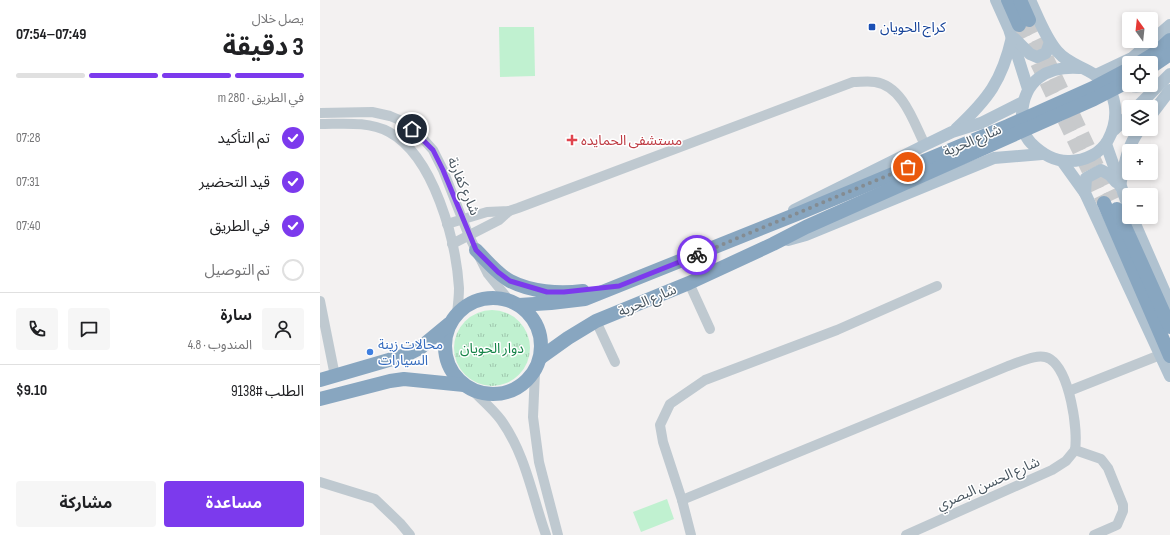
<!DOCTYPE html>
<html lang="ar">
<meta charset="utf-8">
<style>
:root{--surface:#fff;--page:#f6f6f6;--text:#202124;--muted:#757577;--line:#e0e0e0;--accent:#7c3aed}
body{margin:0;font-family:"Sofia Sans Condensed","Noto Sans Arabic",sans-serif;background:var(--page);color:var(--text);direction:rtl;height:100vh;display:flex;flex-direction:column;font-size:15px;white-space:nowrap}
*{box-sizing:border-box;margin:0}
p{font-size:13px;color:var(--muted)}
.icon{flex:none;width:22px;height:22px;fill:none;stroke:currentColor;stroke-width:2;stroke-linecap:round;stroke-linejoin:round}
.map{position:relative;flex:1;overflow:hidden;direction:ltr}
.sheet{display:flex;flex-direction:column;background:var(--surface);width:320px}
.sheet>*{flex:none}
.needle{width:26px;rotate:345deg}
.buttons{position:absolute;left:802px;top:12px;display:grid;gap:8px}
.buttons a{display:grid;place-items:center;width:36px;height:36px;border-radius:4px;background:var(--surface);box-shadow:0 2px 6px #0003;font-size:20px}
.pin{position:absolute;display:grid;place-items:center;width:34px;height:34px;color:#fff;margin:-17px;border:2px solid #fff;border-radius:50%;box-shadow:0 1px 4px #0007}
.courier{position:absolute;display:grid;place-items:center;width:40px;height:40px;margin:-20px;border:3px solid #7c3aed;border-radius:50%;background:#fff;color:#222;box-shadow:0 1px 5px #0007}
.head em{font-style:normal;font-weight:700}
.head div{display:flex;flex-direction:column-reverse}
.head{display:flex;align-items:center;justify-content:space-between;height:68px;padding:0 16px}
h1{font-size:26px;font-weight:700;line-height:30px}
.bar{display:grid;grid-template-columns:repeat(4,1fr);gap:6px 4px;align-content:center;height:48px;padding:0 16px}
.bar i{height:5px;border-radius:3px;background:var(--line)}
.bar .current{background:var(--accent)}
.bar p{grid-column:span 4}
.line{display:flex;align-items:center;gap:10px;padding:0 16px;border-top:1px solid var(--line)}
.line div{flex:1}
.round{display:grid;place-items:center;flex:none;width:42px;height:42px;border-radius:4px;background:var(--page)}
ol{padding:0 16px;list-style:none}
li{display:flex;align-items:center;gap:12px;height:44px}
li p{margin-inline-start:auto}
li .icon{padding:4px;border-radius:50%;background:var(--accent);color:#fff;stroke-width:4}
li:last-child{color:var(--muted)}
li i{width:22px;height:22px;border:2px solid var(--line);border-radius:50%}
.cta{display:flex;gap:8px;margin-top:auto;padding:8px 16px}
.cta a{flex:1;height:46px;border-radius:4px;background:var(--accent);color:#fff;font-size:16px;font-weight:700;line-height:46px;text-align:center}
.cta a+a{background:var(--page);color:var(--text)}
main{display:flex;flex:1;min-height:0}
.map>svg:first-child{display:block}
.park{fill:url(#park-tufts)}
.pitch{fill:#c0f1d0}
.lines{fill:none;stroke-linecap:round;stroke-linejoin:round}
.highway-tunnel{stroke:#c8cacc;stroke-width:14;stroke-dasharray:14 7;stroke-linecap:butt}
.minor{stroke:#bfc9d0;stroke-width:10}
.major{stroke:#b0c2d0;stroke-width:12}
.highway{stroke:#88a6c0;stroke-width:14}
.done{stroke:#848c92;stroke-width:4;stroke-dasharray:0 7.2}
.route{stroke:#7c3aed;stroke-width:5}
.transit-dot{fill:#1a4fb4;stroke:#fff;stroke-width:1.5}
.health-dot{fill:#e0444e;stroke:#fff;stroke-width:1.5}
.shop-dot{fill:#3f7fe0;stroke:#fff;stroke-width:1.5}
.labels{text-anchor:middle;stroke-width:3;stroke-linejoin:round;paint-order:stroke}
.transit-label{font-size:14px;fill:#164399;stroke:#fff;text-anchor:start}
.health-label{font-size:14px;fill:#be3a42;stroke:#fff;text-anchor:start}
.street-label{font-size:14px;fill:#48555f;stroke:#fff}
.shop-label{font-size:14px;fill:#366cbe;stroke:#fff;text-anchor:start}
.park-label{font-size:14px;fill:#158448;stroke:#fff}
</style>
<main>
<div class="map">
<svg width="850" height="535" viewBox="0 0 850 535">
<defs>
<pattern id="park-tufts" width="24" height="20" patternUnits="userSpaceOnUse"><rect width="24" height="20" fill="#c0f1d0"/><path d="M3 7l-1-3M5 7V3M7 7l1-3M15 17l-1-3M17 17v-4M19 17l1-3" fill="none" stroke="#9ec6ac"/></pattern>
</defs>
<rect width="100%" height="100%" fill="#f3f1f1"/>
<circle class="park" cx="172" cy="348" r="38"/>
<g class="pitch">
<polygon points="179,27 214,27 215,76 180,77"/>
<polygon points="347,499 354,519 321,532 313,512"/>
</g>
<g class="lines">
<g class="highway-tunnel">
<polyline points="709,20 793,200"/>
<polyline points="699,25 784,203"/>
</g>
<g class="minor">
<polyline points="0,113 52,112 70,116 82,121 105,141 113,150 123,170 149,236 168,274 188,299"/>
<path d="M0,124C23,124 48,121 69,132C114,156 136,241 139,288C139,296 138,305 137,313"/>
<path d="M127,224L167,212L189,211L198,208L533,82C540,82 548,81 555,82C583,86 594,123 605,145"/>
<polyline points="132,244 179,220 189,211"/>
<polyline points="369,283 390,329"/>
<polyline points="0,301 15,376"/>
<polyline points="276,321 295,362"/>
<polyline points="215,372 213,417 219,462 238,535"/>
<path d="M151,389C161,399 173,409 181,420C206,455 212,496 226,535"/>
<polyline points="749,391 840,355"/>
<polyline points="755,450 781,459 788,468 803,505 803,511 797,525 774,535"/>
<polyline points="0,482 55,499 80,523 90,535"/>
<path d="M362,500L688,366C700,362 719,352 730,359C750,372 758,429 755,450"/>
<polyline points="371,535 362,500 343,442 340,425 350,404 385,380 517,330 617,286"/>
<polyline points="586,535 732,470 746,461 755,450"/>
</g>
<g class="major">
<polyline points="676,0 689,29 708,89"/>
<path d="M710,0C718,17 725,37 737,51C748,64 762,66 775,75C798,89 800,118 788,140C781,153 765,161 750,161C734,162 722,154 711,143C704,136 701,123 702,114C704,80 727,66 759,68"/>
<polyline points="695,39 710,54 717,57 726,53 730,42"/>
<polyline points="776,75 812,58 850,25"/>
<path d="M802,75C806,88 815,88 826,85"/>
<polyline points="817,107 850,74"/>
<polyline points="831,115 850,90"/>
<path d="M636,129C668,99 682,81 692,37"/>
<polyline points="794,130 809,115"/>
<polyline points="786,144 809,209"/>
<polyline points="742,161 765,193 850,376"/>
<path d="M800,186C804,166 807,146 820,129"/>
<polyline points="765,193 766,178 781,170 790,175 796,182"/>
<polyline points="474,210 605,145 632,132 661,123 703,102"/>
<polyline points="812,217 850,304"/>
<polyline points="468,240 486,235 674,158 722,154"/>
</g>
<g class="highway">
<polyline points="688,0 699,25"/>
<polyline points="700,0 709,20"/>
<polyline points="819,63 837,52 850,40"/>
<polyline points="831,67 850,54"/>
<polyline points="784,203 850,356"/>
<polyline points="797,209 850,327"/>
<path d="M156,250C166,260 177,274 190,281C211,292 239,294 263,291"/>
<circle cx="173" cy="346" r="48"/>
<polyline points="199,305 231,303 265,299 482,212 688,126 773,88 809,69"/>
<polyline points="220,358 248,338 276,321 369,283 453,244 486,227 774,99 809,81"/>
<polyline points="0,380 86,355 100,348 129,324"/>
<polyline points="0,399 70,381 84,379 144,385"/>
</g>
</g>
<g class="lines">
<polyline class="done" points="377,255 588,167"/>
<polyline class="route" points="92,129 113,150 123,170 156,250 178,272 190,281 227,292 244,292 299,286 377,255"/>
</g>
<rect class="transit-dot" x="548" y="23" width="8" height="8" rx="2"/>
<path class="health-dot" d="M250 134h4v4h4v4h-4v4h-4v-4h-4v-4h4z"/>
<circle class="shop-dot" cx="50" cy="352" r="4"/>
<g class="labels">
<g class="transit-label">
<text x="560" y="32">كراج الحويان</text>
</g>
<g class="health-label">
<text x="261" y="145">مستشفى الحمايده</text>
</g>
<g class="street-label">
<text transform="translate(652 140) rotate(-23)" y="5">شارع الحرية</text>
<text transform="translate(144 186) rotate(67)" y="5">شارع كفارنة</text>
<text transform="translate(327 300) rotate(-23)" y="5">شارع الحرية</text>
<text transform="translate(668 483) rotate(-24)" y="5">شارع الحسن البصري</text>
</g>
<g class="shop-label">
<text x="58" y="349">محالات زينة<tspan x="58" dy="16">السيارات</tspan></text>
</g>
<g class="park-label">
<text x="172" y="353">دوار الحويان</text>
</g>
</g>
</svg>
<div class="buttons">
<a><svg class="needle" viewBox="-14 -14 28 28"><path d="M0-13l5 13h-10z" fill="#e53935"/><path d="M0 13l5-13h-10z" fill="#757577"/></svg></a>
<a><svg class="icon" aria-label="locate" viewBox="0 0 24 24"><circle cx="12" cy="12" r="6"/><path d="M12 2v4M12 18v4M2 12h4M18 12h4"/></svg></a>
<a><svg class="icon" aria-label="layers" viewBox="0 0 24 24"><path d="M12 4l9 5-9 5-9-5zM3 14l9 5 9-5"/></svg></a>
<a>+</a>
<a>−</a>
</div>
<div class="pin" style="left:588px;top:167px;background:#ea580c"><svg class="icon" aria-label="bag" viewBox="0 0 24 24"><path d="M5 8h14l-1 12H6zM9 8a3 3 0 0 1 6 0"/></svg></div>
<div class="pin" style="left:92px;top:129px;background:#1f2937"><svg class="icon" aria-label="home" viewBox="0 0 24 24"><path d="M3 11l9-7 9 7M6 9v11h12V9"/></svg></div>
<div class="courier" style="left:377px;top:255px"><svg class="icon" aria-label="bike" viewBox="0 0 24 24"><circle cx="6" cy="16" r="4"/><circle cx="18" cy="16" r="4"/><path d="M6 16l4-8h5l3 8M10 8l3 8H6M13 5h3"/></svg></div>
</div>
<section class="sheet">
<div class="head"><div><h1>3 دقيقة</h1><p>يصل خلال</p></div><em>07:49–07:54</em></div>
<div class="bar"><i class="current"></i><i class="current"></i><i class="current"></i><i></i><p>في الطريق · 280 m</p></div>
<ol>
<li><svg class="icon" aria-label="check" viewBox="0 0 24 24"><path d="M5 12l5 5 9-10"/></svg>تم التأكيد<p>07:28</p></li>
<li><svg class="icon" aria-label="check" viewBox="0 0 24 24"><path d="M5 12l5 5 9-10"/></svg>قيد التحضير<p>07:31</p></li>
<li><svg class="icon" aria-label="check" viewBox="0 0 24 24"><path d="M5 12l5 5 9-10"/></svg>في الطريق<p>07:40</p></li>
<li><i></i>تم التوصيل</li>
</ol>
<div class="line" style="height:72px"><a class="round"><svg class="icon" aria-label="person" viewBox="0 0 24 24"><circle cx="12" cy="8" r="4"/><path d="M4 21q1-7 8-7t8 7"/></svg></a><div><b>سارة</b><p>المندوب · 4.8</p></div><a class="round"><svg class="icon" aria-label="chat" viewBox="0 0 24 24"><path d="M4 5h16v11H9l-5 4z"/></svg></a><a class="round"><svg class="icon" aria-label="phone" viewBox="0 0 24 24"><path d="M5 4h4l2 5-3 2q2 4 5 5l2-3 5 2v4C11 20 4 13 5 4z"/></svg></a></div>
<div class="line" style="height:52px"><div>الطلب #9138</div><b>$9.10</b></div>
<div class="cta"><a>مساعدة</a><a>مشاركة</a></div>
</section>
</main>
